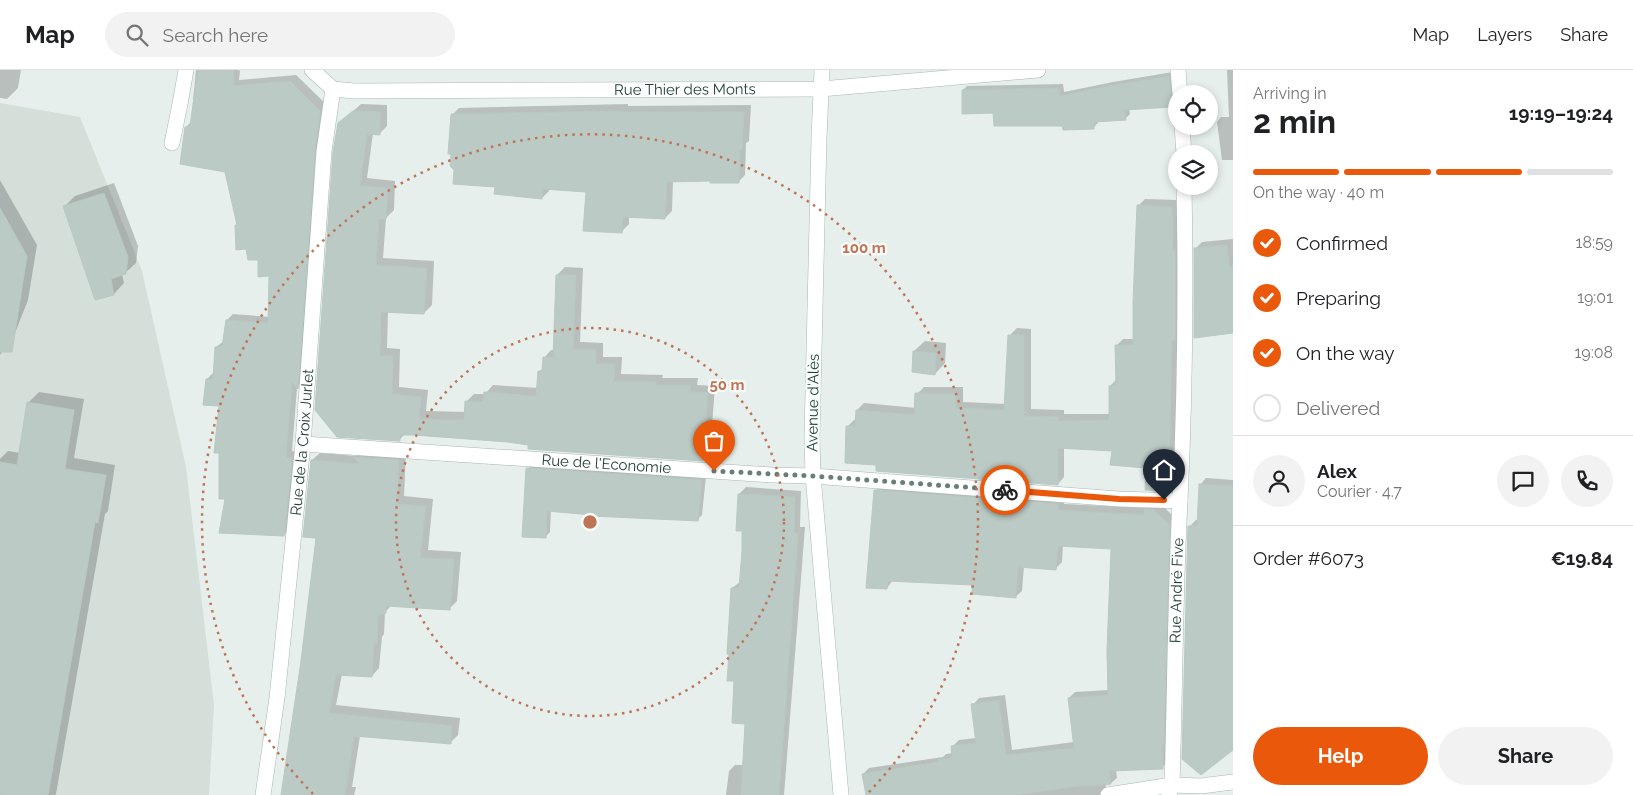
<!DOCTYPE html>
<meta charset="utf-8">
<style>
:root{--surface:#fff;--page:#f2f2f2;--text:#202124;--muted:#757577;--line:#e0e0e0;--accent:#ea580c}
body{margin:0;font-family:Raleway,sans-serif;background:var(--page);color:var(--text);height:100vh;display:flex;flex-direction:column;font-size:19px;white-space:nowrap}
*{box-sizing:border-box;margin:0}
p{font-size:16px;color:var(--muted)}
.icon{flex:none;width:28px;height:28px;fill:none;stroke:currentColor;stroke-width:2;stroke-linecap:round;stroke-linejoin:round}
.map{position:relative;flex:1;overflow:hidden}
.sheet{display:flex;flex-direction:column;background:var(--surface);width:400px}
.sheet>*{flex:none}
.buttons{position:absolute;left:1168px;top:15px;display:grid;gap:10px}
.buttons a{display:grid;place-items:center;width:50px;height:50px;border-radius:50%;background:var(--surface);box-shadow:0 2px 8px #0003;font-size:25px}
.pin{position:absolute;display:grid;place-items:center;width:42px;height:42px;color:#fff;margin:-51px -21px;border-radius:50% 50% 50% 0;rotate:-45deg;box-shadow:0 0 5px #0007}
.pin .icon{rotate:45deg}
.courier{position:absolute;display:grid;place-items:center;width:50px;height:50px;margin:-25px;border:4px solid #ea580c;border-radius:50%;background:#fff;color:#222;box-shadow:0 1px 6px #0007}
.head em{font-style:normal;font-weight:700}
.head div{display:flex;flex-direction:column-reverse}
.head{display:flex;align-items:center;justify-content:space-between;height:85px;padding:0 20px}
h1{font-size:32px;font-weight:700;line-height:38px}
.bar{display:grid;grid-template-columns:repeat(4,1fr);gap:8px 5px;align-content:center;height:60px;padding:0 20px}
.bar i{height:6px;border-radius:4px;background:var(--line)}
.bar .on{background:var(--accent)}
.bar p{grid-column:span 4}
.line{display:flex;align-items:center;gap:12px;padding:0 20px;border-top:1px solid var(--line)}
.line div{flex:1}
.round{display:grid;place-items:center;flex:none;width:52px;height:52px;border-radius:26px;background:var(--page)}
ol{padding:0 20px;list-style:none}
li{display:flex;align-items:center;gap:15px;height:55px}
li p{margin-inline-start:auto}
li .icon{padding:5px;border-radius:50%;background:var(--accent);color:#fff;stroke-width:4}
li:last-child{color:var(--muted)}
li i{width:28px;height:28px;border:2px solid var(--line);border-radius:50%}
.action{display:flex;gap:10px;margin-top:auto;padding:10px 20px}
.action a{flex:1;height:58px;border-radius:30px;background:var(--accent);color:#fff;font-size:20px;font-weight:700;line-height:58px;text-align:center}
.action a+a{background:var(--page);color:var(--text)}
header{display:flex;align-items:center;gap:30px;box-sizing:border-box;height:70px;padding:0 25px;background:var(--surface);border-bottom:1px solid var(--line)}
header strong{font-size:24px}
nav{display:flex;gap:28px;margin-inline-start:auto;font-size:18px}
.search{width:350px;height:45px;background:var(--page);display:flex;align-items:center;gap:12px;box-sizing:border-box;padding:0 18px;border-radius:28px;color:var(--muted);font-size:19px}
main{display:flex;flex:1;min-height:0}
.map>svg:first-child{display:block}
.built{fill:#d4dfda}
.shadow{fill:#0003}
.building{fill:#bbcac4;stroke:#b8c9c2}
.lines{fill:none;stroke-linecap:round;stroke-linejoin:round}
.street-casing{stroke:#a8b8b2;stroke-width:16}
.secondary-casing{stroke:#a4bbb3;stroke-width:16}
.street{stroke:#fff;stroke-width:15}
.secondary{stroke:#fff;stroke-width:15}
.done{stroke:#687f78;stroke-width:5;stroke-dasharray:0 9}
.route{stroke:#ea580c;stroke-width:6}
.ring{fill:none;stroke:#c07456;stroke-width:2.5;stroke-dasharray:2.5 5}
.labels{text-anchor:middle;stroke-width:4.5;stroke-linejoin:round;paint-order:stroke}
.street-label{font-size:15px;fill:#24423a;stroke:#f7fbf9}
.centre{fill:#c07456;stroke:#f7fbf9;stroke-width:2.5}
.ring-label{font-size:15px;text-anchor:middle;font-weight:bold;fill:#c07456;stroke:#f7fbf9;stroke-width:4.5;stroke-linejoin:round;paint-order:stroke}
</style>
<header>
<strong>Map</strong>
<div class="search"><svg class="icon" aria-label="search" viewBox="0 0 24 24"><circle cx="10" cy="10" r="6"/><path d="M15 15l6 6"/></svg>Search here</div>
<nav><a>Map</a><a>Layers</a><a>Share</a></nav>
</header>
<main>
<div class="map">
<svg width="1233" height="725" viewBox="0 0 1233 725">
<rect width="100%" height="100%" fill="#e6efeb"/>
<polygon class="built" points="0,33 80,47 142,201 186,397 214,635 209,725 0,725"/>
<g class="shadow">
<polygon points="0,0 21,0 18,18 7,29 0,28"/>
<polygon points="196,0 238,0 240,1 239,10 296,5 326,34 304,311 297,318 292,381 298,382 290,458 284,465 226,428 221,335 207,309 214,302 216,277 224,271 227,250 233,244 270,247 270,205 260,188 247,178 238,154 226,101 186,57 191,52"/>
<polygon points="1227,0 1233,0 1233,90 1222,90 1217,52 1221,47 1229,47"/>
<polygon points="1173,2 1176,31 1171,36 1129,38 1130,44 1126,48 1098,50 1098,53 1094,57 1063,55 995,42 963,20 967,16 1063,14 1064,22 1113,12"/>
<polygon points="361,34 387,35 387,56 380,63 373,63 367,108 395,111 394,140 386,148 383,188 434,191 432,235 424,243 388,241 387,278 400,279 399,317 428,320 426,341 466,342 466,332 474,324 485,324 493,315 538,318 539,302 543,298 544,288 551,280 554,280 557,205 565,197 583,198 580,272 603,273 603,287 622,287 621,304 663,305 662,308 698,308 697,315 715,316 710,382 703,390 529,374 508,371 405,364 399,370 338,366 339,54"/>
<polygon points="628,34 628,36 751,35 749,71 746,73 745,105 738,112 711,110 673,110 672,141 665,148 629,146 629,154 622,161 587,121 549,118 549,121 542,128 496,116 452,45 459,38"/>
<polygon points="0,110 37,175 28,230 15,263 0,285"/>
<polygon points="114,113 138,176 136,193 125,203 122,204 124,213 114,224 96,228 65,136 75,126"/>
<polygon points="1145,129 1179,130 1180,174 1176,401 1168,409 1113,380 1064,378 1064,407 1058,414 877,394 847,357 854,350 857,350 857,340 864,333 916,338 917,324 924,317 963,317 963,332 1006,334 1010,265 1017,258 1031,259 1031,339 1064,340 1064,344 1111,344 1110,316 1117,309 1116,276 1123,269 1134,269 1138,136"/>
<polygon points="1233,169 1233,262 1195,266 1195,179 1202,172"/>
<polygon points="925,271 946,273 945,293 935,304 914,281"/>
<polygon points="39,322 84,329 74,388 115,395 108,441 105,444 56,724 55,725 0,725 0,389 8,381 20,383 28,333"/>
<polygon points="362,379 406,382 404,426 433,429 428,480 461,482 457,531 449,539 392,535 385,542 384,564 382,567 379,598 372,606 342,604 336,635 460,648 458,665 450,673 360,666 352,717 356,717 354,725 283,725 303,591 318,466 312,390 320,383 356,386"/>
<polygon points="532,394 706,406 702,445 698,449 551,440 550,462 545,467 528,399"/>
<polygon points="1206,408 1233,410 1233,678 1212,695 1189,457 1196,450 1199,450 1200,415"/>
<polygon points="882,414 1064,428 1064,434 1147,438 1152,433 1161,434 1175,448 1169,691 1162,697 1116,700 1117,708 1110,714 1106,715 1105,719 1108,725 867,725 863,704 869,698 943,687 946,684 953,683 952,677 959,670 976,668 973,635 979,628 1005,625 1012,680 1074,672 1069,628 1075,622 1109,620 1113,478 1063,475 1062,492 1056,498 1024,496 1022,521 1015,527 973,514 893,510 887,518 875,421"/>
<polygon points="746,417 801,421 800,457 805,457 784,725 726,725 729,701 735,695 744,695 747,653 735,610 732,518 740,512 744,460 739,424"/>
</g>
<g class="building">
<polygon points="198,0 234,0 233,16 290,11 320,41 315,80 298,319 292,312 286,387 292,388 284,466 219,463 225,429 219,429 219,383 214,383 219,336 203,335 206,309 213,309 215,277 222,277 226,250 268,253 269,206 258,207 258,190 248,190 246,179 236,180 235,155 237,155 225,102 180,94 185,57 190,56"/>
<polygon points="1169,6 1172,37 1124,40 1126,50 1094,52 1094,59 1063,60 1062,56 994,56 993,43 962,44 962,20 1059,18 1060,26 1108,16"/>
<polygon points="353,41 380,42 380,65 367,64 360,116 388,118 386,149 379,149 376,195 427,198 424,244 381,242 380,286 393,286 392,324 421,327 419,349 464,350 465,331 483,332 484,322 536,326 538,301 542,301 543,287 553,288 556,205 576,205 573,279 596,280 596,294 615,294 614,311 656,312 655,315 691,315 690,322 708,323 703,391 528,379 528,375 508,372 414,365 400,365 400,371 337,367 315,340 333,82 338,53"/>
<polygon points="622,41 622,42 744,42 742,79 740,79 739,113 710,113 710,111 667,112 665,149 623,147 622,163 583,161 586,122 543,119 542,129 494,124 495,117 453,114 454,100 450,96 451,84 448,84 451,44"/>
<polygon points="104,123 128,187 126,204 111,209 114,225 95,230 63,136"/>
<polygon points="1137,135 1172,137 1173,181 1175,180 1175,270 1172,271 1169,410 1157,421 1145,420 1146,398 1110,395 1112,381 1058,378 1058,415 876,401 876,395 845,393 846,356 855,356 856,340 914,345 915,323 956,324 956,338 1004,340 1008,265 1024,265 1024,346 1058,347 1058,351 1109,350 1109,316 1116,315 1115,275 1133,275 1133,232"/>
<polygon points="0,138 27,186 12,282 0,282"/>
<polygon points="1227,175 1229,197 1233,196 1233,263 1194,268 1194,178"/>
<polygon points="913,281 936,283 935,305 912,302"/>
<polygon points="27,332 74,340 65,399 106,405 98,453 95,452 48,725 0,725 0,392 17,395"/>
<polygon points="353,387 399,390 397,434 426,436 420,488 454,489 450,540 386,536 386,543 378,546 377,573 374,573 372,607 336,605 329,643 452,656 451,674 354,666 345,725 281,725 301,591 316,468 303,467 311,390 360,394"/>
<polygon points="526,398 702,410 698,451 592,446 592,445 547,441 546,468 522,467"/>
<polygon points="1199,414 1233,416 1233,680 1201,705 1182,689 1188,456 1197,456"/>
<polygon points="874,420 1058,434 1058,440 1144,445 1144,439 1154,440 1170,455 1164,675 1162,673 1163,699 1109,701 1111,714 1079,716 1016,725 866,725 862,704 938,692 938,690 952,688 951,676 976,673 971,634 999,630 1006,685 1074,678 1068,628 1108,625 1107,580 1111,479 1058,476 1056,500 1018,497 1016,528 972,524 972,515 888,511 887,519 866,518"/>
<polygon points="738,424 795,427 794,463 798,463 779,725 741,725 745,654 732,653 734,611 727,611 729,584 727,584 731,518 739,518 742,481 742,461 736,461"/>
</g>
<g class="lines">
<g class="street-casing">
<g id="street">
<polyline points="312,0 333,19"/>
<polyline points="1178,0 1180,24"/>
<path id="s1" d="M333,19L354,21L821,19L1038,0"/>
<polyline points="1182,56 1184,84"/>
<polyline points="172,73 180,34 186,0"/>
<path id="s2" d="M303,374L772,405L813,406L1119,429L1180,431"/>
<path id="s3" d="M263,725L277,628L303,374L324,81L333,19"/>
<polyline points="1108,725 1172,715 1201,716 1233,712"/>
<path id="s4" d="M1169,725L1172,715C1175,621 1175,526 1180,431C1185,326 1186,221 1184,116"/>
</g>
</g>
<g class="secondary-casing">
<polyline id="secondary" points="822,0 819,68 812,366 813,406 841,725"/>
</g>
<use href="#street" class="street"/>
<use href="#secondary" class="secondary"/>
</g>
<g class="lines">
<polyline class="done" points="714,401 813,406 1005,420"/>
<polyline class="route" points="1005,420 1119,429 1164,430"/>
</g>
<g class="ring">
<circle cx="590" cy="452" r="194"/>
<path d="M313 724A388 388 0 1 1 867 724"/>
</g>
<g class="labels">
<g class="street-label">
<text dy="5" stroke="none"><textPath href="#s1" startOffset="352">Rue Thier des Monts</textPath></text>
<text transform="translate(813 333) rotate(-89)" y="5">Avenue d'Alès</text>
<text dy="5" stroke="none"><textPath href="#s3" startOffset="355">Rue de la Croix Jurlet</textPath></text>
<text dy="5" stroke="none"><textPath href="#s2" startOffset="304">Rue de l'Economie</textPath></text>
<text dy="5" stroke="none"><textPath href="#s4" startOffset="205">Rue André Five</textPath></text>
</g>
</g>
<circle cx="590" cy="452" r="8" class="centre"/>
<g class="ring-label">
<text x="864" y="183">100 m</text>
<text x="727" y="320">50 m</text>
</g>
</svg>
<div class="buttons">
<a><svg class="icon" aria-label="locate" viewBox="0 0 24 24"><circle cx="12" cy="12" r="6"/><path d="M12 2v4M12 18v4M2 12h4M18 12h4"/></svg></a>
<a><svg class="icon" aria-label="layers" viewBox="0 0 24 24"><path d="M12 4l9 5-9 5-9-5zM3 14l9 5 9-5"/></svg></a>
</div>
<div class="pin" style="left:714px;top:401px;background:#ea580c"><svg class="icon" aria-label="bag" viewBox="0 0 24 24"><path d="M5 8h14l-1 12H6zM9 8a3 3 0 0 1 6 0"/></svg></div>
<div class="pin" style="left:1164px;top:430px;background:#1f2937"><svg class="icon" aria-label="home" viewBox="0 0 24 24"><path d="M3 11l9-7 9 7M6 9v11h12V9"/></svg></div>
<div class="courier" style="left:1005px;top:420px"><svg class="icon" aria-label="bike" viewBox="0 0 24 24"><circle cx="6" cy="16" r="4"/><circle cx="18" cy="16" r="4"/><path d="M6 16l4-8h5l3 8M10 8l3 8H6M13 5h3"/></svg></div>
</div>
<section class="sheet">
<div class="head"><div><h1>2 min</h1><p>Arriving in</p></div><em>19:19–19:24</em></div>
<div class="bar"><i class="on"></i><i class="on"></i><i class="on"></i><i></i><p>On the way · 40 m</p></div>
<ol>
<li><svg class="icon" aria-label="check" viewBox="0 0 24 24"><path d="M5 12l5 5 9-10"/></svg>Confirmed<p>18:59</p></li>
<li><svg class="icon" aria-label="check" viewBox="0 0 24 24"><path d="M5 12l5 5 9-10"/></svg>Preparing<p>19:01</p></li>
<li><svg class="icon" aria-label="check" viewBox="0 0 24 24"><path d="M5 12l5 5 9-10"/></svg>On the way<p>19:08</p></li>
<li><i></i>Delivered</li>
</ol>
<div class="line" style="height:90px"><a class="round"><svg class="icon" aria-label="person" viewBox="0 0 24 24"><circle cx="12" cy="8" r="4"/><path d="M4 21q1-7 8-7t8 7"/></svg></a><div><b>Alex</b><p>Courier · 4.7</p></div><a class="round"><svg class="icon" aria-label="chat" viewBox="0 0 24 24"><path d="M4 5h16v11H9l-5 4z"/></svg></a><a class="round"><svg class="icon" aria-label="phone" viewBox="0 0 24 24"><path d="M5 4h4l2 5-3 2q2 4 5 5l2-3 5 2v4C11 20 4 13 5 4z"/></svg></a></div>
<div class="line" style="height:65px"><div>Order #6073</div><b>€19.84</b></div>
<div class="action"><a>Help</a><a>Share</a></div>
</section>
</main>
